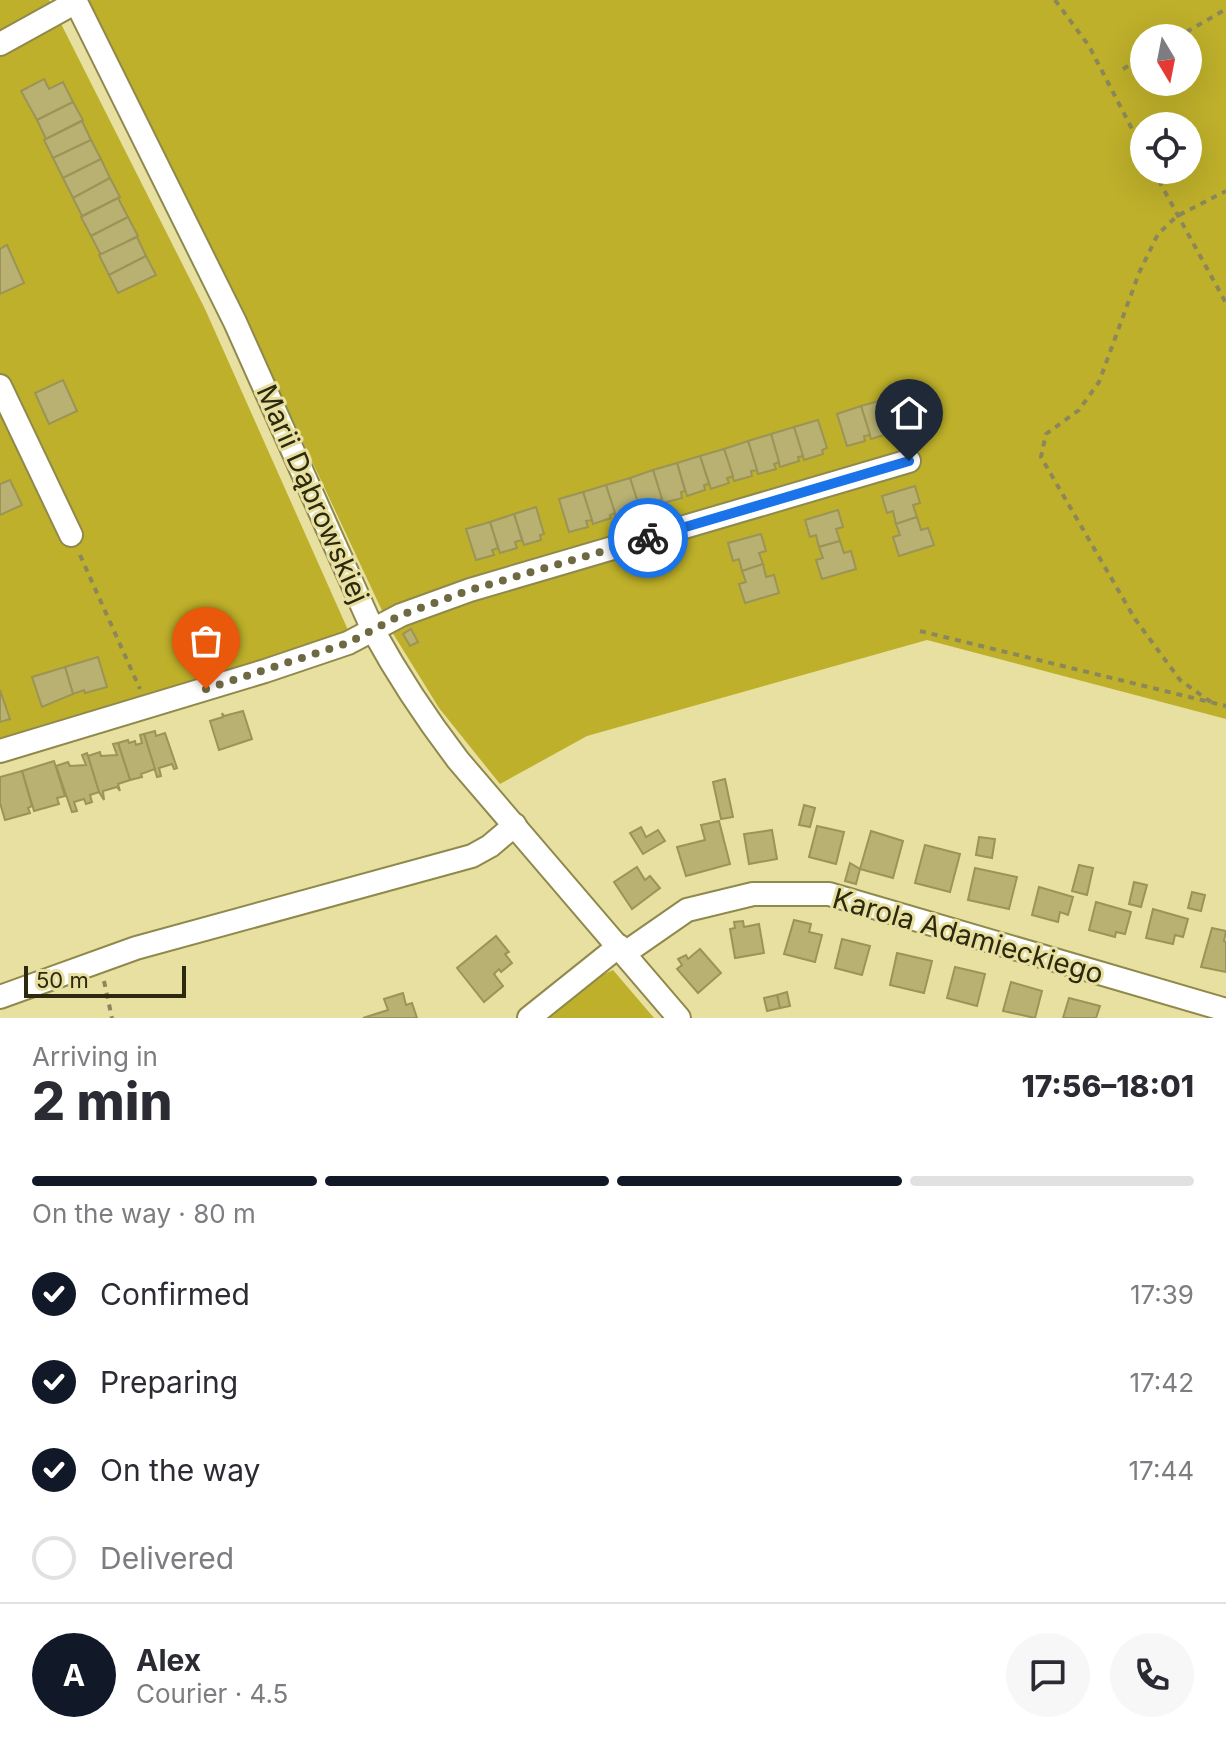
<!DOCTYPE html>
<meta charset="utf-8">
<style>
:root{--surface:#fff;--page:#f7f7f7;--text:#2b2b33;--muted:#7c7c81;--line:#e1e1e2;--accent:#111827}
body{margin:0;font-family:Inter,sans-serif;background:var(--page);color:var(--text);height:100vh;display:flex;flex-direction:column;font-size:30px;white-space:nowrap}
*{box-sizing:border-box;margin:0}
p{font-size:26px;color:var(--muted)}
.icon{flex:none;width:44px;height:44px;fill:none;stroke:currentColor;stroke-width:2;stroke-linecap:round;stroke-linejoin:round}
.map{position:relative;height:1018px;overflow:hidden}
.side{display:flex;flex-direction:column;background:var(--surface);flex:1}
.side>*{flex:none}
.needle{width:52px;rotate:170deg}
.buttons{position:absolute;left:1130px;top:24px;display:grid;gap:16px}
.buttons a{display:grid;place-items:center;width:72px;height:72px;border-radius:50%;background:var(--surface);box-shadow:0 8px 32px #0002;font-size:40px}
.scale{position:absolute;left:24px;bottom:20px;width:162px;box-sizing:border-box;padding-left:8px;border:4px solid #2c290f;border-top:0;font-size:22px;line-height:28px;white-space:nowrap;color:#2c290f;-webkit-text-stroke:6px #e7e0a0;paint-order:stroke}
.pin{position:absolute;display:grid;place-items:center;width:68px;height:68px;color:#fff;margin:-82px -34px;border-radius:50% 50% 50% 0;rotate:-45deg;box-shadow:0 0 8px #0007}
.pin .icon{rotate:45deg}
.courier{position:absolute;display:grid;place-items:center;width:80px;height:80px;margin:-40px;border:6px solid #1a73e8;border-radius:50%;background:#fff;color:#222;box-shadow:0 2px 10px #0007}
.overview em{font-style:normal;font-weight:800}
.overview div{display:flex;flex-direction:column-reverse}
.overview{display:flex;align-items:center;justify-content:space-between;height:136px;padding:0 32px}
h1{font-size:52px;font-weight:800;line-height:60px}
.bar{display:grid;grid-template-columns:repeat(4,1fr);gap:12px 8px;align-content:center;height:96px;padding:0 32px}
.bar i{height:10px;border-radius:6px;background:var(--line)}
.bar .current{background:var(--accent)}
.bar p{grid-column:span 4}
.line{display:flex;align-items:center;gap:20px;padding:0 32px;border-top:2px solid var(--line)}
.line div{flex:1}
.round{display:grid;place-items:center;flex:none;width:84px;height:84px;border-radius:42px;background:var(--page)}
ol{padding:0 32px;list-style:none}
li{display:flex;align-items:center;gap:24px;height:88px}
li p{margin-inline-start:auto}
li .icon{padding:8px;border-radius:50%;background:var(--accent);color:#fff;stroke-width:4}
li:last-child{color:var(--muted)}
li i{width:44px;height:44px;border:4px solid var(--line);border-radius:50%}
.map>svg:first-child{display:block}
.green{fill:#beb02a;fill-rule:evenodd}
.building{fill:#b8b172;stroke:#9b9456;stroke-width:2}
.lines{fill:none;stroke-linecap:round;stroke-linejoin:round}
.minor-casing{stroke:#90894c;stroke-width:26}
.path{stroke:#8c875a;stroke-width:4;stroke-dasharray:6 6;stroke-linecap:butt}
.minor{stroke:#fff;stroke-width:22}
.done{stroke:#6d6942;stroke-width:8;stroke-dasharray:0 14.4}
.route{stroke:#1a73e8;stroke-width:10}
.labels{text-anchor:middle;stroke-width:6;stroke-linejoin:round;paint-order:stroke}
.street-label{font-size:28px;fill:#2c290f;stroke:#e7e0a0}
</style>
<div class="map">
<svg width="1226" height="1018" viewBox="0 0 1226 1018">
<rect width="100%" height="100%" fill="#e7e0a0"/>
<g class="green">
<polygon points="0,0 49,0 205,309 348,630 344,635 0,739"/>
<path d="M88,0H1226V719L927,640L587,736L500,784L439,708L392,632L237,301ZM1144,38H1188V82H1144ZM1144,126H1188V170H1144Z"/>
<polygon points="613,970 654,1018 545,1018 600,976"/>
</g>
<g class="building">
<polygon points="44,79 49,89 63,82 73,102 37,120 21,91"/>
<polygon points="73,102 83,120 46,139 37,120"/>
<polygon points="82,121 91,140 53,158 44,140"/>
<polygon points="91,140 101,159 63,178 53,158"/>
<polygon points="101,159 110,178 73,198 63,178"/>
<polygon points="110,178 120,197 82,216 73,198"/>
<polygon points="118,198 128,217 91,236 81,217"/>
<polygon points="128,217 138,236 101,255 91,236"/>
<polygon points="137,237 146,256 109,275 99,255"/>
<polygon points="7,245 24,283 0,294 0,249"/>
<polygon points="146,256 156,275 118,293 109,275"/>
<polygon points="63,380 77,411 49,424 35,393"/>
<polygon points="910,392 919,420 914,422 915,427 896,432 886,399"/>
<polygon points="886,399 895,427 889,429 890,433 871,439 861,406"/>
<polygon points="861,406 870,435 864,436 865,441 847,446 837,414"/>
<polygon points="818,420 827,448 822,450 823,454 804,460 794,427"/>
<polygon points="794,427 803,456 798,457 799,461 780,467 771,434"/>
<polygon points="771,434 779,462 774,464 776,469 758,474 748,441"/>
<polygon points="748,441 757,470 751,471 752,476 734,481 724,449"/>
<polygon points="724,449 733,476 727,478 729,483 711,489 700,456"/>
<polygon points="700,456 709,484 704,485 705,490 687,496 677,463"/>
<polygon points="677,463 685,491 681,492 682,498 663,503 653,470"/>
<polygon points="653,470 662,499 657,501 658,505 640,510 630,478"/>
<polygon points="630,478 639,506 633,507 635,512 616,518 606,485"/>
<polygon points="10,480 22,505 0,515 0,484"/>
<polygon points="606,485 615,513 610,515 611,518 593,524 583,492"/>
<polygon points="915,486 920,503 913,505 917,517 896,524 893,511 887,513 882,496"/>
<polygon points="583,492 592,520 586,521 588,527 569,532 559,499"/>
<polygon points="536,507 544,534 540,535 541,540 524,545 514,514"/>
<polygon points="838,510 843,527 836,529 840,541 819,547 816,535 810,537 805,520"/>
<polygon points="514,514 522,540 515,542 517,548 500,553 490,522"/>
<polygon points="917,517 921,530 928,528 934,545 899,556 893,537 900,535 896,524"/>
<polygon points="490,522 498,548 492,550 494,555 476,560 466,529"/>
<polygon points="761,534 766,551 759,553 763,564 742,571 739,559 733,561 728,543"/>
<polygon points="840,541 844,553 851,551 856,569 822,579 816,560 823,558 819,547"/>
<polygon points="763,564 766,577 774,575 779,593 745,603 739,584 746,582 742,571"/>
<polygon points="411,629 418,642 410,646 403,634"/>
<polygon points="98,657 107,687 85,693 84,690 73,694 65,667"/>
<polygon points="65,667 73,694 42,707 32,677"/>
<polygon points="0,690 10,719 0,722"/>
<polygon points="243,711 252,739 219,750 210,721 223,717 222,713 224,716"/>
<polygon points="155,731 156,736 165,733 177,768 174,769 172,764 159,768 161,776 157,777 144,734"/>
<polygon points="144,734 155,769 141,774 142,777 130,780 118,743 128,740 129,743 135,741 136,745 142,743 140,735"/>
<polygon points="118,743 130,780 118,784 120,791 117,787 103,791 104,800 99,792 88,756 100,752 101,756 117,755 113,744"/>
<polygon points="87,753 99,792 90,795 92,802 86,804 84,799 74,802 77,811 72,812 56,766 68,762 70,766 86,765 82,755"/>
<polygon points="54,761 65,796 57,798 59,804 34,811 22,771"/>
<polygon points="22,771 32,806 28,808 30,813 5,820 0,803 0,777"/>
<polygon points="725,779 733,817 721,819 713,782"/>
<polygon points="804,805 815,808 810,827 799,825"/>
<polygon points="719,821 730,864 686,876 677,847 705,840 701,825"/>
<polygon points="817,826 844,832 836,864 809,857"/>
<polygon points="641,827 646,837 658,830 665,841 643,854 630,833"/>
<polygon points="772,830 777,859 749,864 744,834"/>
<polygon points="871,831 903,841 893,878 860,869"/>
<polygon points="979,837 995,839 992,858 976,855"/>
<polygon points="925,845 960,854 950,892 915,883"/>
<polygon points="850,863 860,869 856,884 845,881"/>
<polygon points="1079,865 1093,868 1087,895 1072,891"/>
<polygon points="637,867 645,880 650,876 660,888 632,909 614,882"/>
<polygon points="975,868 1017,877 1009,909 968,900"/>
<polygon points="1134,882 1147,885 1141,907 1129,904"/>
<polygon points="1039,887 1073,897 1068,915 1060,912 1058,922 1032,915"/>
<polygon points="1192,892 1205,895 1201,911 1188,908"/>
<polygon points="1096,902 1131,912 1125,934 1116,932 1115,937 1089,930"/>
<polygon points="1153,909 1188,919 1183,937 1175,935 1173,944 1146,938"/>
<polygon points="794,920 811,924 809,932 822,935 815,962 784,954"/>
<polygon points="743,921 744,927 759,924 764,953 735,958 730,929 735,928 734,922"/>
<polygon points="1212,928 1226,931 1224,941 1226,942 1226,972 1201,967"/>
<polygon points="496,936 509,952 505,954 512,963 501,972 499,969 494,974 503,986 484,1002 457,968"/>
<polygon points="842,939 870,946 862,975 835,968"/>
<polygon points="700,949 721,973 698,993 677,969 682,965 678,959 686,955 688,959"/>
<polygon points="897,953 932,961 924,993 890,985"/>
<polygon points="955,967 985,974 977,1006 947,998"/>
<polygon points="1011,982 1042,991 1035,1018 1003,1011"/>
<polygon points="787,992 790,1006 780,1008 777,995"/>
<polygon points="403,993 406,1005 412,1003 417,1018 363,1018 388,1010 384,999"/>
<polygon points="777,995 780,1008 767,1011 764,998"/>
<polygon points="1069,998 1100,1006 1096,1018 1063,1018"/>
</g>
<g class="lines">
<g class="minor-casing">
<g id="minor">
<path d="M75,0L235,322L373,630C398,676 426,718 458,760L679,1018"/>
<polyline points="0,44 76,2"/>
<polyline points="0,386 71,535"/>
<polyline points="0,751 265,671 348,643 401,615 470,590 909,461"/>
<polyline points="625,953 687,910 753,894 829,894 1226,1010"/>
<polyline points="0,997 136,948 472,856 490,846 515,825"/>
<polyline points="529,1018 619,946"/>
</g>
</g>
<g class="path">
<polyline points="1055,0 1089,46 1144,152"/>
<polyline points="1176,38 1226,9"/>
<polyline points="1123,69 1144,56"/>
<polyline points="1153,170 1226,303"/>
<polyline points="80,555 140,689"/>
<polyline points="920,631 1226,706"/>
<polyline points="1211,702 1180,680 1135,619 1041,457 1046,434 1079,410 1099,382 1139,273 1158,234 1177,216 1226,191"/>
<polyline points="104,981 112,1018"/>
</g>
<use href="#minor" class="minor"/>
</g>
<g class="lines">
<polyline class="done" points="206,689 348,643 401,615 470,590 648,538"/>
<polyline class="route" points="648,538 909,461"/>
</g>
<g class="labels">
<g class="street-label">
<text transform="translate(313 494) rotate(66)" y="10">Marii Dąbrowskiej</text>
<text transform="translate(968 936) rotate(16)" y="10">Karola Adamieckiego</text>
</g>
</g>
</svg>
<div class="buttons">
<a><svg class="needle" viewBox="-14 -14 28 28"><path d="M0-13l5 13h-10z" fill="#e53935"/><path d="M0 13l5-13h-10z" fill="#7c7c81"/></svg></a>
<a><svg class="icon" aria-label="locate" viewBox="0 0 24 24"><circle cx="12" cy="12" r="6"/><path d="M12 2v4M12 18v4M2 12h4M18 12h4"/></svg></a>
</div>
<div class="scale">50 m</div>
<div class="pin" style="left:206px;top:689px;background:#ea580c"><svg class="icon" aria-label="bag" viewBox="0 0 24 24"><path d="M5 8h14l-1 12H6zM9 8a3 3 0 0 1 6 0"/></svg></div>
<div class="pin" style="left:909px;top:461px;background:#1f2937"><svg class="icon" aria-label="home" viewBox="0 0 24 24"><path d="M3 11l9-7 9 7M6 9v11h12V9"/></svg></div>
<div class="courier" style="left:648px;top:538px"><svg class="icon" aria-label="bike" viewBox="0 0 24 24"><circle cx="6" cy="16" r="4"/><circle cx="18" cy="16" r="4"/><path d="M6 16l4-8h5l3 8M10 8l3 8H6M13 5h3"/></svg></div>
</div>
<section class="side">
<div class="overview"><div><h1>2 min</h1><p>Arriving in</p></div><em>17:56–18:01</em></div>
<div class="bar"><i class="current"></i><i class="current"></i><i class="current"></i><i></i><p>On the way · 80 m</p></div>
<ol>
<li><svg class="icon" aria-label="check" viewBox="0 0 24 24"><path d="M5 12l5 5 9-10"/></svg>Confirmed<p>17:39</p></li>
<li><svg class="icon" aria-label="check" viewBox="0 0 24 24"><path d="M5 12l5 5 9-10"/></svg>Preparing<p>17:42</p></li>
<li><svg class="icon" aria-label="check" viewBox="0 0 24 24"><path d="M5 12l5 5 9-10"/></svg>On the way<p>17:44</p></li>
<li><i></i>Delivered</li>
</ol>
<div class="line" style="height:144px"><b class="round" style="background:var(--accent);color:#fff">A</b><div><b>Alex</b><p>Courier · 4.5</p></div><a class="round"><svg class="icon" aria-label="chat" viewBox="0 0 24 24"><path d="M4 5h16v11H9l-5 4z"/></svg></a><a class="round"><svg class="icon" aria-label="phone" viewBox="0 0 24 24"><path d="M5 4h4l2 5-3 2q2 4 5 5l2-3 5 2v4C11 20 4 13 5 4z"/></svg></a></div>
</section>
